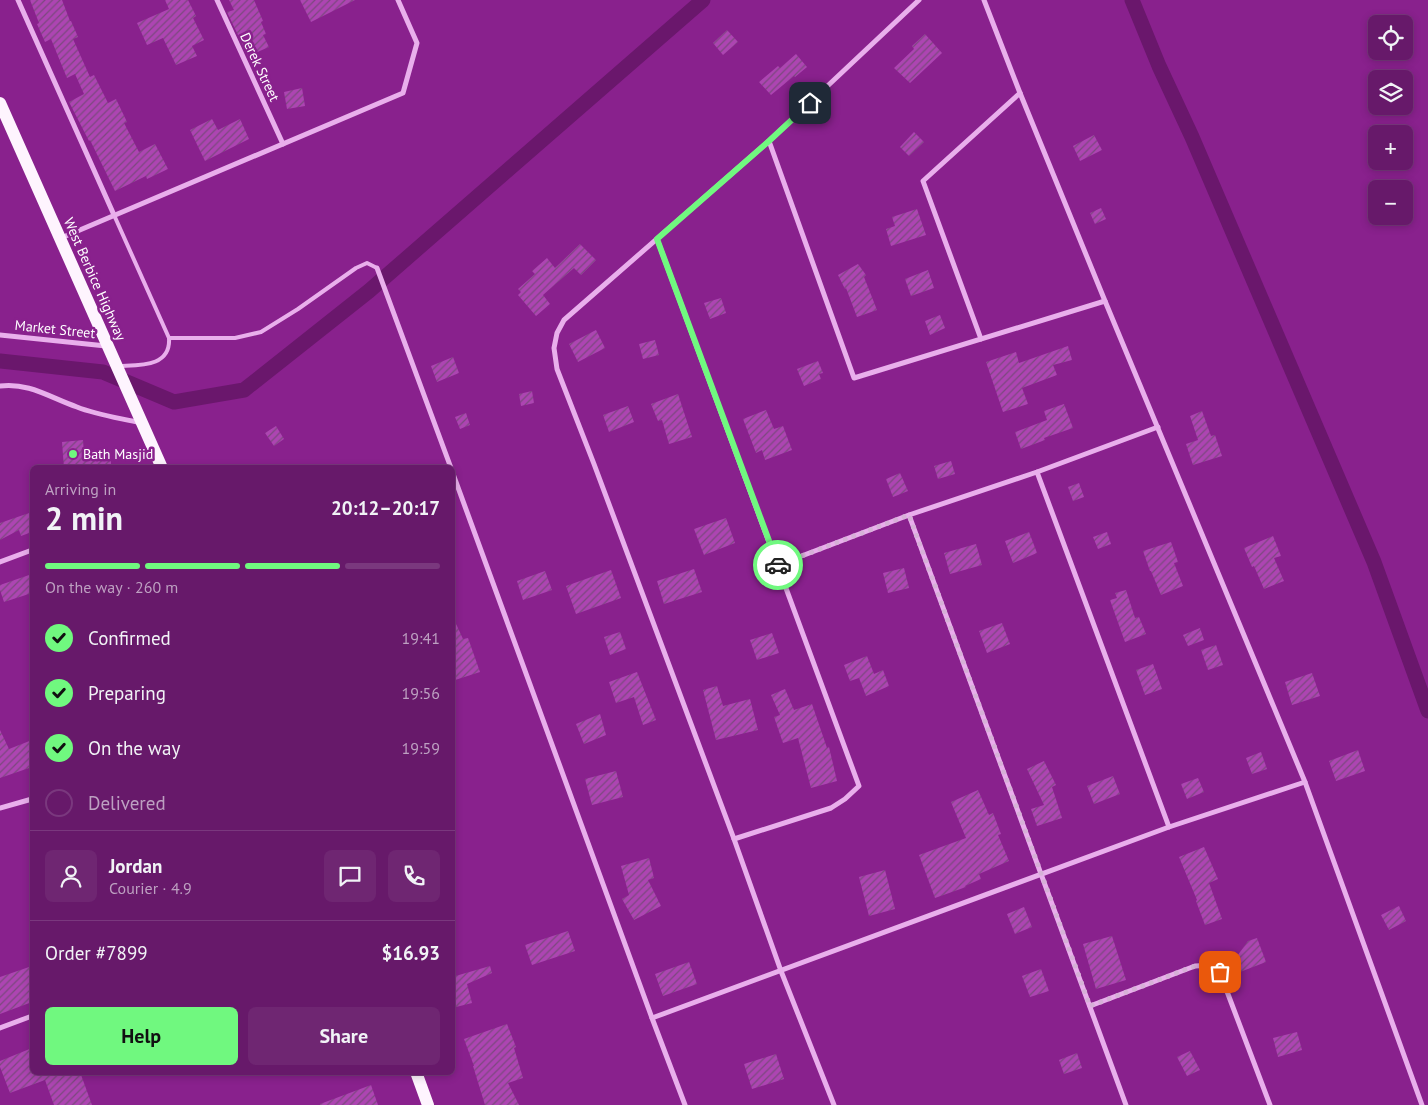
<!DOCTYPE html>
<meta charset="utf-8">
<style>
:root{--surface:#67196a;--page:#6f2672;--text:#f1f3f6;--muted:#bda0c1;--line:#7a387e;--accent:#70f87f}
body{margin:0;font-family:"PT Sans",sans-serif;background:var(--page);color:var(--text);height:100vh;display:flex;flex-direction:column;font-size:19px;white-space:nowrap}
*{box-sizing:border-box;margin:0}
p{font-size:16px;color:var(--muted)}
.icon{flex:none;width:28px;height:28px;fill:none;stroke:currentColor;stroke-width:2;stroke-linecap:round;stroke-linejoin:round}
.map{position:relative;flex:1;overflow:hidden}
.panel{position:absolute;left:30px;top:465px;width:425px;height:610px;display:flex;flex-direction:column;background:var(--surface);border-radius:8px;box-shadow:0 2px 8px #0003,0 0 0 1px var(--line)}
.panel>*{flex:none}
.buttons{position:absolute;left:1368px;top:15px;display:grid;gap:10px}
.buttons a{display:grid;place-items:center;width:45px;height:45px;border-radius:8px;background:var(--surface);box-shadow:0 2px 8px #0003,0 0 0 1px var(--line);font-size:25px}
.pin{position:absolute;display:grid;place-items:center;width:42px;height:42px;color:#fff;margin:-21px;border-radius:10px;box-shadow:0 2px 8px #0006}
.courier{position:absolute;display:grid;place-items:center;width:50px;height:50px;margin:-25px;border:4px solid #70f87f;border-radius:50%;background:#fff;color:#222;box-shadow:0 1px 6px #0007}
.overview em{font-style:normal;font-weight:700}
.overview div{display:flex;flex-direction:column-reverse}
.overview{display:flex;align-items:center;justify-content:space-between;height:85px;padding:0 15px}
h1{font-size:32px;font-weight:700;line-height:38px}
.bar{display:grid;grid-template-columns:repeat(4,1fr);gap:8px 5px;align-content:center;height:60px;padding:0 15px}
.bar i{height:6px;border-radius:4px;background:var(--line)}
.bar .current{background:var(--accent)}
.bar p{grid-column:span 4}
.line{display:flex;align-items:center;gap:12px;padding:0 15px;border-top:1px solid var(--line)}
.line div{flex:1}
.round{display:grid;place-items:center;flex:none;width:52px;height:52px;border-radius:8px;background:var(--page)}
ol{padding:0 15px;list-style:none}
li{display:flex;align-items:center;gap:15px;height:55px}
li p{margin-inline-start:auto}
li .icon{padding:5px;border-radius:50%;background:var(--accent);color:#111;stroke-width:4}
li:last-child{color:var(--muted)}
li i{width:28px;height:28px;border:2px solid var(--line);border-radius:50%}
.primary-button{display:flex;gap:10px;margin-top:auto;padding:10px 15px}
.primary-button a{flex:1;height:58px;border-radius:8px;background:var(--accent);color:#111;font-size:20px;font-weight:700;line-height:58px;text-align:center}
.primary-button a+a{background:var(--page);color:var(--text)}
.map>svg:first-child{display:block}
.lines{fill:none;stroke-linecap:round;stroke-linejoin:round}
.canal{stroke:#6a176c;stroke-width:15}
.building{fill:url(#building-hatch)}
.lane{stroke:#e9afec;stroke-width:4}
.street{stroke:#e9afec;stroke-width:5}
.primary{stroke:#fef4fe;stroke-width:12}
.done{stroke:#d6b1d7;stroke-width:5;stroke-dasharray:0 9}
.route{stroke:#70f87f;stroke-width:6}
.poi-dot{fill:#70f87f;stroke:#89218d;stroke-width:2}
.labels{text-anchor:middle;stroke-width:5;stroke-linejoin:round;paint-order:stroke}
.street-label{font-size:14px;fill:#fff;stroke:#89218d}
.poi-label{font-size:14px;fill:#fff;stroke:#89218d;text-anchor:start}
</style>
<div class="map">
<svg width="1428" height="1105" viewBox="0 0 1428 1105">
<defs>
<pattern id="building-hatch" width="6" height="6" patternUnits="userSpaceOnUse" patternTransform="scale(1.25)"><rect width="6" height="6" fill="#ad45b2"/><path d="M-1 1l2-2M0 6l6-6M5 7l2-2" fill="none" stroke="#7c487f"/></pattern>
</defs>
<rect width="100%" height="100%" fill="#89218d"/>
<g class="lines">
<g class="canal">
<polyline points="1132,0 1159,66 1192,137 1374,562 1428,711"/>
<polyline points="0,361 103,372 174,402 244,390 369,291 703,0"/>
</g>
</g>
<g class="building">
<polygon points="30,0 62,0 70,21 71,21 78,37 73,39 90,77 94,75 108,103 116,99 127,122 124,123 139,152 155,144 168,169 147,179 146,176 115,191 90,140 89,141 69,102 84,94 75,74 67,78 51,39 45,42 37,24 39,23"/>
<polygon points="165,0 188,0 196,16 193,18 204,40 192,46 197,56 176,65 163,38 147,45 137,23 169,9"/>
<polygon points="229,0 254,0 263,21 261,22 266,34 263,35 269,47 248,56 227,12 234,10"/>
<polygon points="300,0 355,0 311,22"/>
<polygon points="727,30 738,42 723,55 713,43"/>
<polygon points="925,34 942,53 910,83 894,68 914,49 912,46"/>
<polygon points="796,54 807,67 795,77 794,76 771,95 759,82 778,66 780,68"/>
<polygon points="302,88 305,106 287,109 284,92"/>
<polygon points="212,119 218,130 240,119 249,139 205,161 190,130"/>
<polygon points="914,132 924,142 909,156 900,147"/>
<polygon points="1094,135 1102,150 1080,161 1073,146"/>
<polygon points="1101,208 1106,219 1095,224 1090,213"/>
<polygon points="917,209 926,235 891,246 886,229 895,226 892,217"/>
<polygon points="580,244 596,260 581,275 574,268 543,295 550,304 536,316 518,295 521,292 518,289 535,274 532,271 547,258 555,268"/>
<polygon points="858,264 866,275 864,277 877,310 857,317 846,288 845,289 838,275"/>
<polygon points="928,270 934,288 911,296 905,279"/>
<polygon points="721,298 726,313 710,319 704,303"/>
<polygon points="940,315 945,328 930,335 925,321"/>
<polygon points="596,330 605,348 578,362 569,344"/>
<polygon points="655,340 659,355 643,359 639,344"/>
<polygon points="1068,346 1072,360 1053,365 1057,375 1022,388 1028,404 1003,412 986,362 1016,352 1019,363"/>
<polygon points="453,357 459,373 437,382 431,366"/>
<polygon points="818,361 823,373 819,374 821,379 804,386 797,369"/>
<polygon points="532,391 534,403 521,406 519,394"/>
<polygon points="678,394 692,437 669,444 662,420 658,421 651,404"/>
<polygon points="1064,404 1073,428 1044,438 1045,440 1021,449 1015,432 1047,420 1044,411"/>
<polygon points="628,406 634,422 609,432 603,415"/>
<polygon points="766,410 774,429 783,426 792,450 765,460 762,450 756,453 743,419"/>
<polygon points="1202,411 1211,436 1215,435 1222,456 1193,465 1186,444 1198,440 1190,416"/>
<polygon points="466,413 470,425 460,429 455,417"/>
<polygon points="276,426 284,439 274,446 265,433"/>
<polygon points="83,440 84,455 111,453 111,468 64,468 62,442"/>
<polygon points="951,461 955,474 938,479 934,466"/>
<polygon points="900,473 908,491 893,497 886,479"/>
<polygon points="1079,483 1084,497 1073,501 1068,487"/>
<polygon points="32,512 32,532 21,536 19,530 0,540 0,523"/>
<polygon points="726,518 735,543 704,555 694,529"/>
<polygon points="1029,532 1037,553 1013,563 1005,541"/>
<polygon points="1107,532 1111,544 1098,549 1093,537"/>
<polygon points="1273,536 1281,556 1274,558 1284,581 1264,589 1254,566 1252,567 1244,548"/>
<polygon points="1171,542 1178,562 1174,563 1183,586 1161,595 1151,571 1150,571 1143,551"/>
<polygon points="976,544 982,565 950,574 944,553"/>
<polygon points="904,568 909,588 888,593 883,573"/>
<polygon points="694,569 702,592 664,604 657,581"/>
<polygon points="611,570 621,598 576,614 566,586"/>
<polygon points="545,571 552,590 523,600 517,581"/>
<polygon points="32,574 32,593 4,602 0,590 0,585"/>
<polygon points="1126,590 1135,618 1139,617 1146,634 1125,642 1110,600 1117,598 1115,593"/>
<polygon points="452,615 463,639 468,638 480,672 452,681"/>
<polygon points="1002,623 1010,644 987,653 979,631"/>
<polygon points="1200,628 1204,640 1188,646 1183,635"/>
<polygon points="620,632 626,649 610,655 604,637"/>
<polygon points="772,633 779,653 757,660 750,640"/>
<polygon points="1216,645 1223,665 1208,670 1201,650"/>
<polygon points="867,656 874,674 883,670 889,686 866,696 859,678 850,681 844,665"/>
<polygon points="1153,664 1162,689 1145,695 1136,670"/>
<polygon points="637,672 656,720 643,725 634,697 616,703 609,682"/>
<polygon points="1312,673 1320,696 1292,705 1285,682"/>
<polygon points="717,686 723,706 750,699 758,730 716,740 703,690"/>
<polygon points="785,689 794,710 812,704 827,748 829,747 837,781 811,788 798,738 783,743 774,717 780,715 771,695"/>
<polygon points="600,714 606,735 584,744 576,724"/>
<polygon points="0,730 9,749 32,740 32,767 0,778"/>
<polygon points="1358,750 1365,771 1336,781 1329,761"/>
<polygon points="1261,752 1267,769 1252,774 1246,758"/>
<polygon points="1044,761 1056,785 1052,787 1062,818 1037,826 1031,809 1044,805 1027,769"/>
<polygon points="616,771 623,797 592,805 585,779"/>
<polygon points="1113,776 1120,794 1094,804 1087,786"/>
<polygon points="1198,778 1204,792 1187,799 1181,784"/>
<polygon points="978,790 989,815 993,813 1001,834 998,835 1009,861 979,874 981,879 965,886 966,887 935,898 919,855 966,838 951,802"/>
<polygon points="1204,847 1218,879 1209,883 1222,919 1205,925 1196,901 1197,900 1179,857"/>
<polygon points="649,858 654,878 648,880 661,906 634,920 622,899 629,895 621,866"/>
<polygon points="885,870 895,909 869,916 859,877"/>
<polygon points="1399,906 1406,921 1389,930 1381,915"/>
<polygon points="1024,907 1032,927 1015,934 1007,914"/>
<polygon points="568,931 575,951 532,965 525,945"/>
<polygon points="1112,936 1126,980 1096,989 1083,944"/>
<polygon points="1257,938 1266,962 1240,972 1235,959 1248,941"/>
<polygon points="689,962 697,984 663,996 655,974"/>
<polygon points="32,966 32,1002 0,1014 0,977"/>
<polygon points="490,966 492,973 467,984 472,1003 452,1008 452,977"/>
<polygon points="1041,969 1049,991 1030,997 1022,976"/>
<polygon points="507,1024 516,1047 514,1048 523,1078 508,1083 519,1105 485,1105 473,1066 474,1066 464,1039"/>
<polygon points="1297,1032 1302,1050 1278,1057 1273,1038"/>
<polygon points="32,1048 32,1072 80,1072 92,1105 54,1105 45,1080 10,1093 0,1067 0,1061"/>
<polygon points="1190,1051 1200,1070 1187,1076 1177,1057"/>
<polygon points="1077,1053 1082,1068 1064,1074 1059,1060"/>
<polygon points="776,1054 784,1079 752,1089 744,1064"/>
<polygon points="371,1085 378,1105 320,1105 320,1104"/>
</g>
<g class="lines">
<g class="lane">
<path d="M114,215L169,338C171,367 140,365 120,366"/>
<polyline points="169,338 235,338 261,332 298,309 356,268 367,263 377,268"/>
</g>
<g class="street">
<polyline points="18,0 114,215"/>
<polyline points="217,0 283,144"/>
<polyline points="984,0 1020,93 1105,301 1305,782 1422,1105"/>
<polyline points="769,141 854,378 1105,301"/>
<polyline points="61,238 403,93 417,43 398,0"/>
<polyline points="657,239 859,786 845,799 831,808 734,839"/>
<polyline points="377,268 451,468"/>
<polyline points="0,335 106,346"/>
<polyline points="981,339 923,181 1020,93"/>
<path d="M0,386C28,382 51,398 77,407C97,415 120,418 141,423"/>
<polyline points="452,471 652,1018"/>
<polyline points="1037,472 1169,827"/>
<polyline points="909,515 1126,1105"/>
<polyline points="0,562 32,550"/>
<polyline points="778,565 909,515 1037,472 1158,427"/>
<polyline points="0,808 32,799"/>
<path d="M1090,1006L1195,966C1206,965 1212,967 1220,973L1270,1105"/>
<polyline points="0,1028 32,1016"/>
<polyline points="685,1105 652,1018 1169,827 1305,782"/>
<polyline points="834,1105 781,971 734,839 594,464 557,369 554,348 557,333 564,320 769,141 919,0"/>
</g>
<g class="primary">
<polyline points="0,103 162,468"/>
<polyline points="416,1072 428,1105"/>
</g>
</g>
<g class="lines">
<path class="done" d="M778,565L909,515L1090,1006L1195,966C1206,965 1212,967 1220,972"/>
<polyline class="route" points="778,565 657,239 769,141 810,103"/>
</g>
<circle class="poi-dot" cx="73" cy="454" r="5"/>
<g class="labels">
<g class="street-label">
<text transform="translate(260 67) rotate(65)" y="5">Derek Street</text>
<text transform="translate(95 279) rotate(66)" y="5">West Berbice Highway</text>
<text transform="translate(55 329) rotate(6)" y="5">Market Street</text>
</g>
<g class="poi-label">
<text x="83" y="459">Bath Masjid</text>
</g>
</g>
</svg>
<div class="buttons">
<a><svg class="icon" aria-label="locate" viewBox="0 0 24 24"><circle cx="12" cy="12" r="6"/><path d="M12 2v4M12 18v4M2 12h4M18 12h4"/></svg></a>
<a><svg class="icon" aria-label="layers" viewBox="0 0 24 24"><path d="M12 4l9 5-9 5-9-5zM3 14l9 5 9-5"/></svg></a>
<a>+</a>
<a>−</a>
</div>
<div class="pin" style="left:1220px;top:972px;background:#ea580c"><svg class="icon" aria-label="bag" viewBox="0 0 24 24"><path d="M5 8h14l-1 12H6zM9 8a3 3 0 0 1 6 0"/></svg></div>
<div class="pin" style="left:810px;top:103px;background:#1f2937"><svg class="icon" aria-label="home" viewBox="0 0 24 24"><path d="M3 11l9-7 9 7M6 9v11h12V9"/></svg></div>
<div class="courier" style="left:778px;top:565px"><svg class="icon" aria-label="car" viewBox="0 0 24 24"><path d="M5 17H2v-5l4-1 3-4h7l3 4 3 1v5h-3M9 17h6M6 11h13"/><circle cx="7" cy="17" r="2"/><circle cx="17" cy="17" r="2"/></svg></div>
<section class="panel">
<div class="overview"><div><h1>2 min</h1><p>Arriving in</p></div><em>20:12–20:17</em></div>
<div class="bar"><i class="current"></i><i class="current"></i><i class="current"></i><i></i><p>On the way · 260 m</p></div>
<ol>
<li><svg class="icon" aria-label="check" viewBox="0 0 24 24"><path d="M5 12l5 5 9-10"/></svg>Confirmed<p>19:41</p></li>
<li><svg class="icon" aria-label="check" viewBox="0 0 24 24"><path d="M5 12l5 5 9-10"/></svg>Preparing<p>19:56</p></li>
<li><svg class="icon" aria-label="check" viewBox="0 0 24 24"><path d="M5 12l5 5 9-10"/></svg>On the way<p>19:59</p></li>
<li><i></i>Delivered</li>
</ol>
<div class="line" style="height:90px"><a class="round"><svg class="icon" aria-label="person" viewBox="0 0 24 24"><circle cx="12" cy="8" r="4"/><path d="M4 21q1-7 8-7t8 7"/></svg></a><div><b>Jordan</b><p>Courier · 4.9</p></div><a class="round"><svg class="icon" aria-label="chat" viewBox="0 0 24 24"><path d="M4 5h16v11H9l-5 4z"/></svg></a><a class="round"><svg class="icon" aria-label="phone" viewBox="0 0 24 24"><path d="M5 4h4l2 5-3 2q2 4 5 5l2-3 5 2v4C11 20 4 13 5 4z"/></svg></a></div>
<div class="line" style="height:65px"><div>Order #7899</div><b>$16.93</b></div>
<div class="primary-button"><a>Help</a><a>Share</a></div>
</section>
</div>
